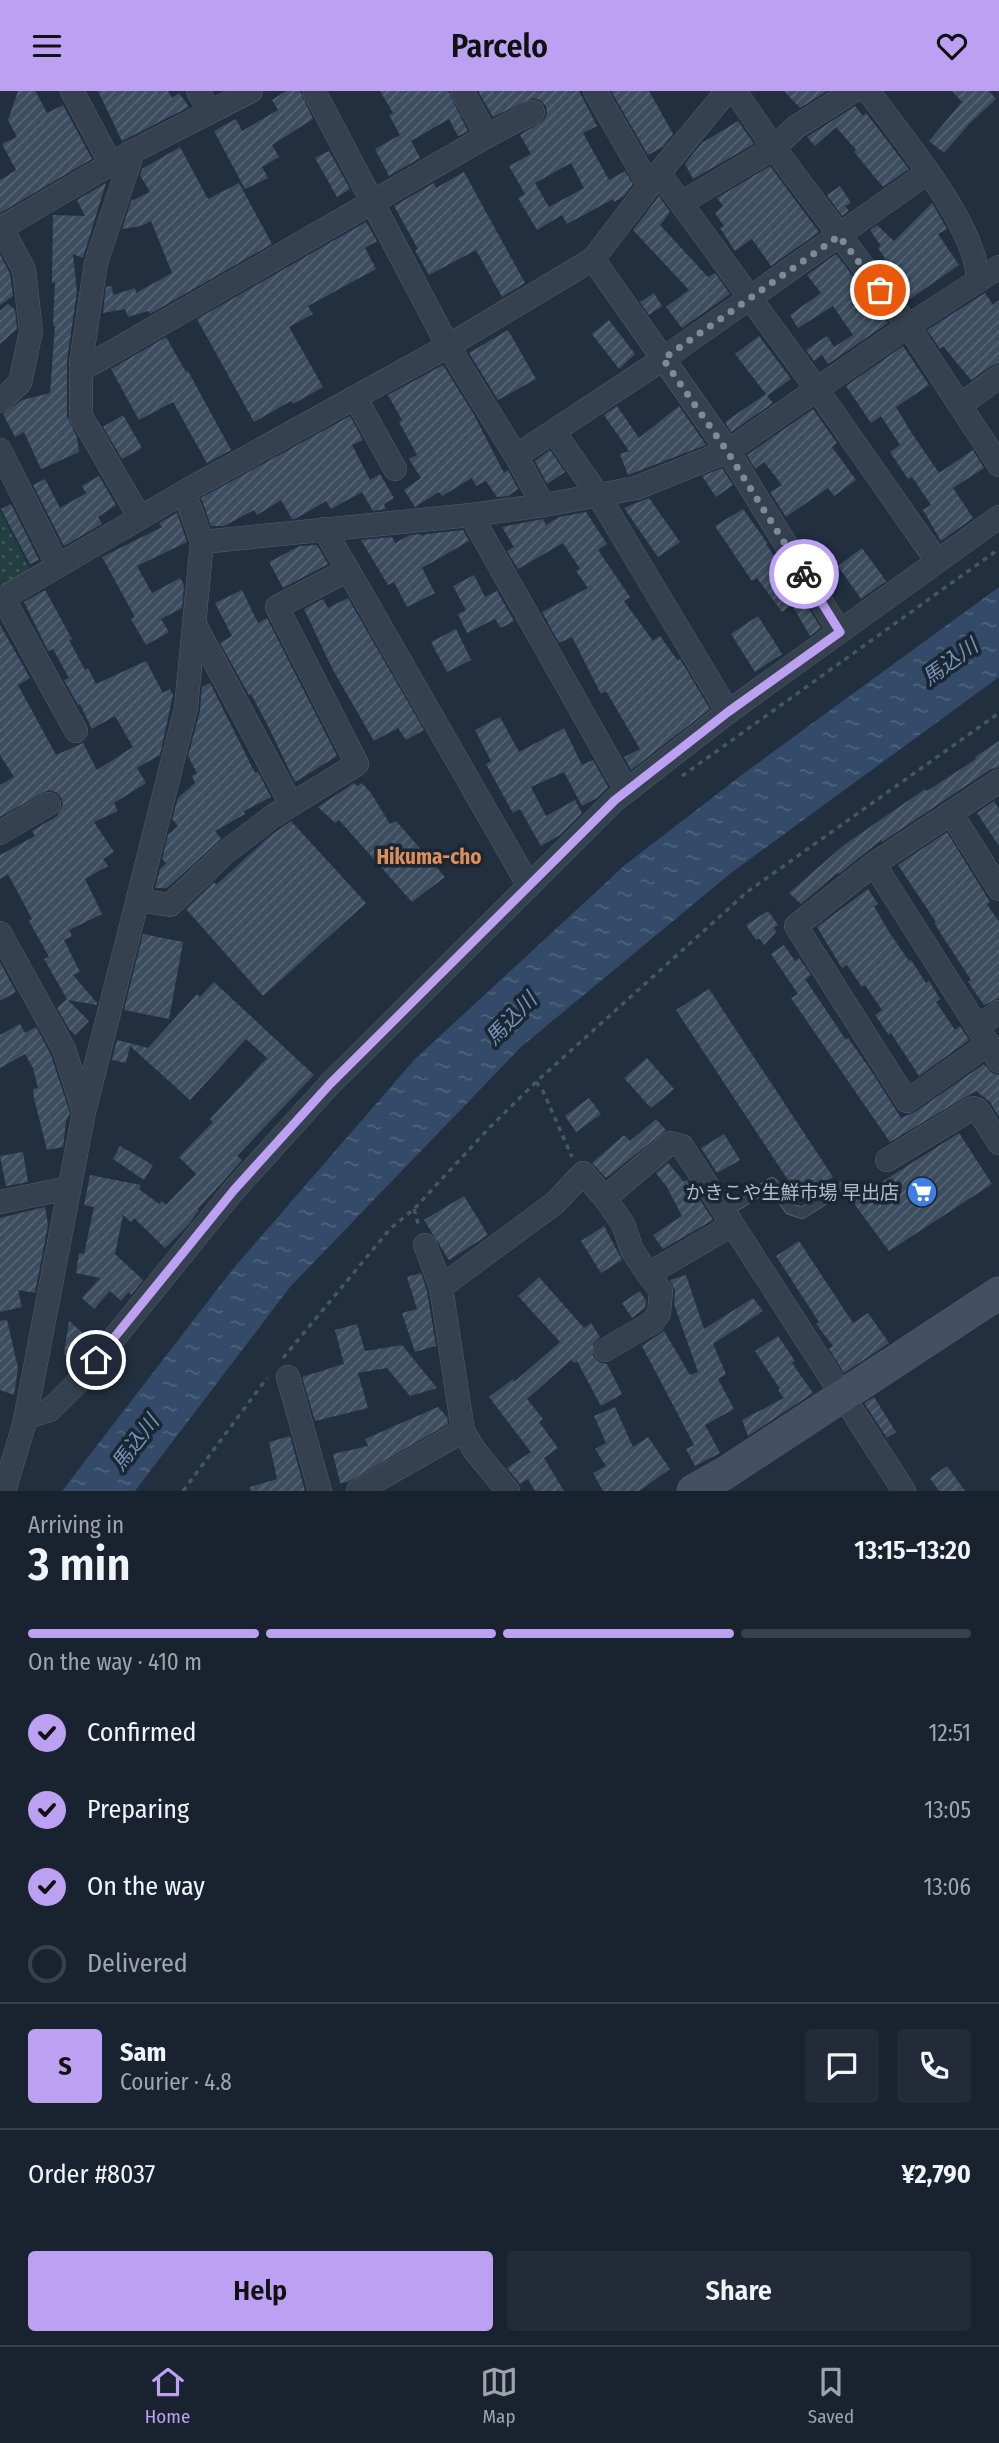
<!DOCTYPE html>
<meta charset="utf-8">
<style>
:root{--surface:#19232f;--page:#222b37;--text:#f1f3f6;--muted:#9fa4aa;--line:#37404b;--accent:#bca0f2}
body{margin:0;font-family:"Fira Sans Condensed","Noto Sans JP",sans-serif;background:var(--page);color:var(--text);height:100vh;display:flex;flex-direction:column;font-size:26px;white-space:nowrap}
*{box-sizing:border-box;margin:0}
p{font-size:23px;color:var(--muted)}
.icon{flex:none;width:38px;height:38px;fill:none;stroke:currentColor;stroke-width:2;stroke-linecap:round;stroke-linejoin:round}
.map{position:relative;height:1400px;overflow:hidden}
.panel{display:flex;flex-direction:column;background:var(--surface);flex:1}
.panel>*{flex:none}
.pin{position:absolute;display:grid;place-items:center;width:60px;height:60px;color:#fff;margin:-30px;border:4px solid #fff;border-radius:50%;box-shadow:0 2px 7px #0007}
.courier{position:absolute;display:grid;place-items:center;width:70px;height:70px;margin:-35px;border:5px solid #bca0f2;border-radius:50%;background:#fff;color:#222;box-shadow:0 2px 9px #0007}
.summary em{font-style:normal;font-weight:600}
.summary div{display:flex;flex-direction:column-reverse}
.summary{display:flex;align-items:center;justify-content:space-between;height:119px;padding:0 28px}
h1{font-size:46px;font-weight:600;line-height:52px}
.bar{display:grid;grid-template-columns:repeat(4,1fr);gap:10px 7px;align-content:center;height:84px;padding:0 28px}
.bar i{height:9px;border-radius:5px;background:var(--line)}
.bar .active{background:var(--accent)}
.bar p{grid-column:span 4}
.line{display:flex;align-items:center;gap:18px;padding:0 28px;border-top:2px solid var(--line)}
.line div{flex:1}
.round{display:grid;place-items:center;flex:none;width:74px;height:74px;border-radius:7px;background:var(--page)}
ol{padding:0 28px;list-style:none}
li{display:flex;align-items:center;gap:21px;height:77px}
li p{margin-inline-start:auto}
li .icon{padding:7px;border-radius:50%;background:var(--accent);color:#111;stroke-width:4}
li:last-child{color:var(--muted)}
li i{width:38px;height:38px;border:4px solid var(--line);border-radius:50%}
.primary-button{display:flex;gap:14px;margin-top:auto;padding:14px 28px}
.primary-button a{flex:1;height:80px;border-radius:7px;background:var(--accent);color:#111;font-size:28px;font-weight:600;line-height:80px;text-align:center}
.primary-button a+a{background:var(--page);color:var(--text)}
header{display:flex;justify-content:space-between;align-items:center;height:91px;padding:0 28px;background:var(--accent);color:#111;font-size:32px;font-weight:600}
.menu{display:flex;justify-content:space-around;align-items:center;height:98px;border-top:2px solid var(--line);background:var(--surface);font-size:19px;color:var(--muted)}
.menu a{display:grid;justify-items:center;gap:4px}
.menu .active{color:var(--accent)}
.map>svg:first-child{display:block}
.park{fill:url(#park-dots)}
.water{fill:url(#water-ripples)}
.building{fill:url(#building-hatch);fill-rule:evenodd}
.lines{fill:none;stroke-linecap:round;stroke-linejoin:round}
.lane-casing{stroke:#535e6d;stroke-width:12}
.street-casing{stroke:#535e6d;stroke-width:24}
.secondary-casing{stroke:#535e6d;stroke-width:33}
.path{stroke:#415b5d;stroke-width:3.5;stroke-dasharray:5 5;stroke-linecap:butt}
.lane{stroke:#35414f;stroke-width:10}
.street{stroke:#35414f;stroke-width:23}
.secondary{stroke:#435062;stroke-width:32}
.done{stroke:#7f8a99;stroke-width:7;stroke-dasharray:0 12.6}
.route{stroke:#bca0f2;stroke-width:9}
.labels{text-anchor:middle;stroke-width:7;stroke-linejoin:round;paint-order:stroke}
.poi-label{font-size:19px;fill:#b1bbca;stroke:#1a2634;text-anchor:end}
.water-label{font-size:21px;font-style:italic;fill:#7593b5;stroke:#1a2634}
.neighbourhood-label{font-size:21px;font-weight:bold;fill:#df8e57;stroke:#1a2634}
</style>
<header><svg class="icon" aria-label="menu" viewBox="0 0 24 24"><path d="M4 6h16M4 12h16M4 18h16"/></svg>Parcelo<svg class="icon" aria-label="heart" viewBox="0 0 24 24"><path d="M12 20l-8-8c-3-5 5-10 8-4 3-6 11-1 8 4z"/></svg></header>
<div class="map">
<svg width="999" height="1400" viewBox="0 0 999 1400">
<defs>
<pattern id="park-dots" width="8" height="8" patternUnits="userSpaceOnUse" patternTransform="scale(1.75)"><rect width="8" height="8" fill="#233e40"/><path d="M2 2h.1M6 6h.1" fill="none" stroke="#41585a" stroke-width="1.8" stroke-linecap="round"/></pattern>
<pattern id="water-ripples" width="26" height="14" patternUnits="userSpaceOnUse" patternTransform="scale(1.75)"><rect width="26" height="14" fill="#334b68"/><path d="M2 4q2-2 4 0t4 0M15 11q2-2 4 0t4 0" fill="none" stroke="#4e637c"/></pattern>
<pattern id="building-hatch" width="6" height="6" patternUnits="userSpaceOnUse" patternTransform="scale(1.75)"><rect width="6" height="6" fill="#3c4d5f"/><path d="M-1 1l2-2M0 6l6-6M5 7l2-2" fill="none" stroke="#566575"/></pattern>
</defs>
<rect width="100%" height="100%" fill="#212f3f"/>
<polygon class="park" points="0,420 31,480 0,498"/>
<polygon class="water" points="999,496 999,586 731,782 521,956 290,1196 135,1400 62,1400 232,1179 414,969 625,774 743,683"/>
<g class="building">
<polygon points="18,0 35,0 47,22 63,14 92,68 0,122 0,89 16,79 2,53 17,46 8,29"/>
<polygon points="98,0 168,0 172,7 179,2 189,16 122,50"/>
<polygon points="286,0 300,0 313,28 272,54 279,66 262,76 268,87 245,98 214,40 236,28 242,40 278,19 272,9"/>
<polygon points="380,0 448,0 468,40 458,45 449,28 411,50 420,67 389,85 375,58 400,44 389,24 393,22"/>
<path d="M478,0H579L597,35L583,42L609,89L625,80L633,93L624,105L614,111L613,108L567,133L562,124L537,139L518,107L525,103L509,75L531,63L520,44L544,29L547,22L546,15L540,9L533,7L493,26ZM571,72L584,97L549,116L535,92Z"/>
<polygon points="611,0 649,0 673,43 663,56 648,64"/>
<polygon points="784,0 827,0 800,17"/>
<polygon points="952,0 989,0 996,8 970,32 944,62 929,50 962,11"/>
<polygon points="855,15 863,25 866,22 909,78 883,96 854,61 856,59 836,36 815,55 807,46"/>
<polygon points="738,30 754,53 693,88 685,73 702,52"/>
<polygon points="180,56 208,108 239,92 272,153 150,223 148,220 128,226 125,218 103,222 106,196 112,195 113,204 135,197 136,202 172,182 151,130 141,135 122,138 131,110 150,101 140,84 142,78"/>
<polygon points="329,60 350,98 337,106 315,67"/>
<polygon points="770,75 819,141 771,175 752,148 735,160 720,137 724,135 715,122 723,115 717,107"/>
<polygon points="464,81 525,192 502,206 476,159 429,184 415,159 418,158 394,115 434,92 436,97"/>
<polygon points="106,92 83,167 73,163 77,201 67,269 67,325 77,346 79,361 41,378 24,341 15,346 3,323 22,309 50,302 55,235 53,235 55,190 52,193 53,124 85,125 77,109"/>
<polygon points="840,95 851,112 845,115 849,120 842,125 827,104"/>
<polygon points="659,105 670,121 660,134 708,186 715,182 730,203 682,237 666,216 689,199 633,139"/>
<polygon points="932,112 947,138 938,143 959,174 907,210 891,189 897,185 878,157 881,155 870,139 877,134 894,150"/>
<polygon points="366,131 377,150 365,157 376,178 308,215 313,223 289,236 323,296 293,313 291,310 254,331 197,228"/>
<polygon points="0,163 10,183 13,205 0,214"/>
<polygon points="836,163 888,232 828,273 822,264 814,270 806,259 827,245 834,256 853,244 833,215 798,237 790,224 821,202 807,184"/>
<polygon points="654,202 662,215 649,224 640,211"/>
<polygon points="985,202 993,214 999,209 999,272 991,275 971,289 943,255 940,258 927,239"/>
<polygon points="8,213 15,219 17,238 0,253 0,220"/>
<polygon points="609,229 635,263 619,278 592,243"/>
<polygon points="508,239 536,288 498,309 469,262"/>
<polygon points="759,245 791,288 767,305 773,312 731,341 725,331 766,303 735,263"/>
<polygon points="166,246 186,281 188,280 231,359 207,372 173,311 139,329 111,278"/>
<polygon points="903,255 929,294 896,316 911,341 939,382 973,359 984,377 953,397 973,427 941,450 923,419 931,414 912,386 908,388 890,361 900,354 881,325 871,332 846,295"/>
<polygon points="443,274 473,322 504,382 508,379 518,398 508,405 497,406 486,390 476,395 472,387 442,405 439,401 415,416 404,399 421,387 409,368 417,364 399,331 402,329 388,304"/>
<polygon points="617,315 639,347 679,315 706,354 628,384 620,363 629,360 604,324"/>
<polygon points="813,318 837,352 832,356 856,389 834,405 828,397 786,426 770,401 782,394 764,371 755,378 747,364"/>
<polygon points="123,324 142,357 122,368 103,336"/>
<polygon points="350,325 363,349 352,354 370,389 380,383 394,407 384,413 386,418 373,420 362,401 331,418 326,410 295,428 292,428 281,409 257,424 254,419 224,435 211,435 201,407"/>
<polygon points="550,359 565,381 547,393 535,370"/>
<polygon points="722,377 733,394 716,406 702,385"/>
<polygon points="99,385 116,414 98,426 102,433 64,455 33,394 45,388 60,417 86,402 82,395"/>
<polygon points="649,407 680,451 658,466 624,417"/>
<polygon points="11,413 39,469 30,473 1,418"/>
<polygon points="743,418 767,452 766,453 778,471 776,473 801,506 782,521 757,487 752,490 715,435"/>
<polygon points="586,421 607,453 598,459 630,506 624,510 653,550 660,545 678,570 680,568 710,618 631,679 624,666 640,658 606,600 601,603 572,546 559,552 542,521 588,497 576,480 580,478 563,452 518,478 507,460 514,456 502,436 543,428 546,434 559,426"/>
<polygon points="177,422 187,451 137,475 152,502 180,487 184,494 182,517 161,528 169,541 146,554 131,528 135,526 102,466 162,436 159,432"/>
<polygon points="463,439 469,450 422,477 435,502 407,516 394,491 388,494 361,449 392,446 395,452 410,444 421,443 422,445 427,443"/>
<polygon points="317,454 328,473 283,497 269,471 300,455"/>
<polygon points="862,457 886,490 861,508 838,475"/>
<polygon points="474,484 485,506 497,500 514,530 501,537 495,528 467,542 458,523 466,519 453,495"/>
<polygon points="45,499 72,548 69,549 85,579 88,577 96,593 146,570 163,602 170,598 173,604 160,664 137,677 146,692 114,712 118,720 94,731 114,761 103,768 108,775 85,788 102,823 69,839 72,845 64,849 80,881 73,884 97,912 97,914 68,909 89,930 75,944 69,938 57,917 67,908 44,868 49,866 29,830 32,828 8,783 0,788 0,764 35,745 32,740 57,725 63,714 61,706 56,701 48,699 0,726 0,694 14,686 0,664 0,534 30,587 18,594 56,664 83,652 97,679 133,656 115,625 92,638 80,613 78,614 64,589 69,587 53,558 48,560 24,511"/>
<polygon points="242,499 258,532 267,527 337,665 295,691 267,633 251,603 249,604 220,552 232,545 215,512"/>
<polygon points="348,507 424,639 406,649 398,637 374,650 333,579 304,518 323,508 328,517"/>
<polygon points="804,510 821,537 810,545 793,516"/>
<polygon points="758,525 782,563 755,581 731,543"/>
<polygon points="456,538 471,569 447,581 431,551"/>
<polygon points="210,592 255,682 258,681 271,706 244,720 245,723 215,740 221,748 167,797 155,797 160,778 166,772 162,768 168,744 178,735 172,728 178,707 195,692 192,685 197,682 188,665 200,620 202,596"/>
<polygon points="500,626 519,661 564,637 582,674 593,669 608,696 597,707 582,715 564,681 531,696 546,725 575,709 582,722 560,744 541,755 520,718 513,722 486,673 491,670 475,639"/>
<polygon points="999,650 999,676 991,678 882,751 881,749 839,783 837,782 801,813 789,802 844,754 925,698 927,700 976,668 975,666"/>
<polygon points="354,692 357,695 362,692 371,702 390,733 396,730 445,786 412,811 339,729 335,732 318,716"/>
<polygon points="994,710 999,718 999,755 977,722"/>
<polygon points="291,730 366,812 263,905 186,818 214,791 216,794 270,745"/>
<polygon points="947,741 990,811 987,813 999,831 999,907 984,914 968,891 971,889 934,832 936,831 898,774"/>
<polygon points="868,798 878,813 874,815 889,841 909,870 911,869 926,892 929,890 940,908 936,911 955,939 960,935 969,949 919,985 891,942 889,944 875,924 882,919 865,894 862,896 847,874 842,877 817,836"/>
<polygon points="768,820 778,834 774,837 776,841 764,854 759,847 756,849 746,834"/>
<polygon points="143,843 183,851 169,928 124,919"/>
<polygon points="784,854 795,870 799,867 811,884 805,888 846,949 848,947 868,975 901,1027 915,1021 984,973 992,982 999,984 999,1026 990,1011 976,1000 890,1051 791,907 798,903 771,863"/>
<polygon points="0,871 16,901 0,910"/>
<polygon points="214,891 314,984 237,1065 242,1069 198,1118 199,1119 189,1133 165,1157 134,1127 131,1131 123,1124 115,1163 143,1189 131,1204 129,1201 121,1210 110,1200 94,1218 82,1207 100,1187 76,1182 79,1162 84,1163 94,1116 84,1114 90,1084 141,1094 139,1098 159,1113 162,1110 166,1114 196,1083 179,1066 213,1031 210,1028 267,967 246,948 190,1009 130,955 126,972 112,969 117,949 148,957 197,903 200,906"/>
<polygon points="709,898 833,1086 800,1107 676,919"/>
<polygon points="20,933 25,942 36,936 51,964 70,1022 66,1030 63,1056 47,1059 34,1007 33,998 38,997 33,977 25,963 0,977 0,944"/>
<polygon points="647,967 674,998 651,1017 624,987"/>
<polygon points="589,1007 601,1023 576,1041 565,1025"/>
<polygon points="656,1028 666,1039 606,1087 592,1072 624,1044 630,1050"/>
<polygon points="959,1042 992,1093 889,1160 852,1110"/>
<polygon points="724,1043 740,1069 717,1082 701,1057"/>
<polygon points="120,1055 153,1074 144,1089 113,1068"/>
<polygon points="23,1061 28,1091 6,1095 0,1065"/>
<polygon points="668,1072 684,1091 687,1089 713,1129 663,1158 653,1144 682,1125 667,1096 656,1082"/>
<polygon points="464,1105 488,1144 449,1169 424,1129"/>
<polygon points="45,1116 48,1134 35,1202 18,1199 22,1216 0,1221 0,1127"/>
<polygon points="604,1135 622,1169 601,1182 581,1150"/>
<polygon points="799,1150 853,1232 868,1222 889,1252 844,1282 829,1258 833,1255 816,1233 819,1231 776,1165"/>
<polygon points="421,1182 427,1200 436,1255 415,1261 402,1222 417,1218 407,1186"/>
<polygon points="686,1184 704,1238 753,1207 763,1220 713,1253 726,1283 718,1288 734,1318 705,1334 720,1362 695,1375 686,1358 694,1354 642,1255 664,1240 690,1284 698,1281 674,1213 675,1200 670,1189"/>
<polygon points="539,1186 584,1237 591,1232 600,1246 593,1253 593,1265 599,1271 607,1273 622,1303 601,1315 577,1270 574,1272 571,1269 527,1308 543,1328 539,1331 558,1357 544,1367 564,1400 535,1400 528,1388 520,1393 507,1377 531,1361 489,1306 513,1288 514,1291 560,1251 518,1205"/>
<polygon points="640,1200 646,1210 645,1217 632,1227 622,1212"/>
<polygon points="7,1229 18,1277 14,1304 0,1299 0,1230"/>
<polygon points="69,1230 93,1251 74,1273 64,1263"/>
<polygon points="357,1233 365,1260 402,1254 437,1297 410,1305 387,1277 358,1282 368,1317 315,1330 302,1286 344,1273 335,1239"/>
<polygon points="778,1245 795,1270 792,1272 813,1302 748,1345 742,1329 784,1307 778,1299 780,1298 755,1260"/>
<polygon points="874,1306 896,1341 887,1347 864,1312"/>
<polygon points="438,1316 447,1326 448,1333 348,1391 340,1392 333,1363 368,1355 365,1348"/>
<polygon points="615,1316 633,1356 648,1346 670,1378 639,1400 603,1400 593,1382 606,1375 595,1358 606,1352 594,1325"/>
<polygon points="290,1345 305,1400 251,1400 250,1396 277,1388 269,1351"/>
<polygon points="947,1375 965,1400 939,1400 930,1387"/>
</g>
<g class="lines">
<g class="lane-casing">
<polyline id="lane" points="725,1121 772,1092 790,1118 802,1122 842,1097"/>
</g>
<g class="street-casing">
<g id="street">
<polyline points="72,0 111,73"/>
<polyline points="198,0 210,21"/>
<polyline points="314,0 448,255 516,365"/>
<polyline points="462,0 487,45"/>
<polyline points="595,0 649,94"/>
<polyline points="735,0 774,57 908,235 999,374"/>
<path d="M868,0C902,47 977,133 978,190"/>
<polyline points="133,61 96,172 81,271 81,325 140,427"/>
<polyline points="659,82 816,297 937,470"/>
<polyline points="681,112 774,57 796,36 853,0"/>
<polyline points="0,138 126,64 251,0"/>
<polyline points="593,168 728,360 840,541"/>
<polyline points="81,279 487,45 533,21"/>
<polyline points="355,306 395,378"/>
<polyline points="0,310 20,292 31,240 24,179 2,137"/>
<polyline points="960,314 999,286"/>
<polyline points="554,341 598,404 728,621"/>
<polyline points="0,359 58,475"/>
<polyline points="543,414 516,365 663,268 927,82"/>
<polyline points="471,424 626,699"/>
<polyline points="202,451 471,424 545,414 636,397 728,360 908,235 999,176"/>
<polyline points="348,479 529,795"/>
<polyline points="3,507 76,640"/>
<polyline points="0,509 184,401 448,255 593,168 659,82 727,0"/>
<polyline points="195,534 291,713"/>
<polyline points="999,690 874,773 999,970"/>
<polyline points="951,722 999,798"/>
<polyline points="0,742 49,713"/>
<polyline points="874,773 796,835 907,1010 988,953"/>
<polyline points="138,809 170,814 226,761 273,725 357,673 277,516 348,479 324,438"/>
<polyline points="0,842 64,958 84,1021 24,1334 4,1400"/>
<polyline points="977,935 999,921"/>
<polyline points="84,1021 186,617 202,451 184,401"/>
<polyline points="887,1069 973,1017 978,1019 999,1052"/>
<polyline points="605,1107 623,1133 632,1159 648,1183 732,1134"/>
<polyline points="0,1111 69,1097"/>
<polyline points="425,1154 441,1196 463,1340 475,1360 508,1400"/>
<polyline points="441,1196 555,1112 583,1082 605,1107 670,1052 682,1055 904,1400"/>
<polyline points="605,1259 653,1231 659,1222 661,1200 648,1183"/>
<polyline points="288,1286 320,1400"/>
<polyline points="26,1326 50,1319 81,1288 234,1099 330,993 615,709 728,621 999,426"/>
<polyline points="358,1400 463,1340"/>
</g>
</g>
<g class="secondary-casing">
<polyline id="secondary" points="693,1400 725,1382 999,1202"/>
</g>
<g class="path">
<polyline points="682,685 999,458"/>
<polyline points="536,991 543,1000 572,1066"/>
<polyline points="414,1118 419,1136"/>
<polyline points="283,1267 390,1138 414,1118 491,1035 536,991 747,801 999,622"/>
<polyline points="183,1400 267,1287"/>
</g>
<use href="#lane" class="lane"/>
<use href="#street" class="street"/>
<use href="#secondary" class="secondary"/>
</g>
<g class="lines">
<polyline class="done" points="804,483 727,360 663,268 839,145 880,199"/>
<polyline class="route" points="96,1269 234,1099 330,993 615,709 728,621 840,541 804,483"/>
</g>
<defs>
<g id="supermarket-disc" transform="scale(1.575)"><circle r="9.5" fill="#3f7fe0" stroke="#1a2634"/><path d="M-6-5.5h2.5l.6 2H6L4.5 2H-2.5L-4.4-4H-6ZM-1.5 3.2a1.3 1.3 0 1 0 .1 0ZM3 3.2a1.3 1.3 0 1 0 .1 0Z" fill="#fff"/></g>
</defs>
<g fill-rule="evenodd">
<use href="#supermarket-disc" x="922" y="1101"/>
</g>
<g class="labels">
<g class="poi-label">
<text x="899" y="1108">かきこや生鮮市場 早出店</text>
</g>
<g class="water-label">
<text transform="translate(950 571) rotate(-36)" y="7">馬込川</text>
<text transform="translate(511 928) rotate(-46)" y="7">馬込川</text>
<text transform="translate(135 1352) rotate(-53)" y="7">馬込川</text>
</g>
<g class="neighbourhood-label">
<text x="429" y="773">Hikuma-cho</text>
</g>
</g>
</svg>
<div class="pin" style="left:880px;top:199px;background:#ea580c"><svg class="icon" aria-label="bag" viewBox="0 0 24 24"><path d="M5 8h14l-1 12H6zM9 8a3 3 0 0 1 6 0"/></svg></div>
<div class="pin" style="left:96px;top:1269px;background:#1f2937"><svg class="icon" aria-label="home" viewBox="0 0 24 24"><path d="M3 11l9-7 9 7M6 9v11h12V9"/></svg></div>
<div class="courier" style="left:804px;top:483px"><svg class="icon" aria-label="bike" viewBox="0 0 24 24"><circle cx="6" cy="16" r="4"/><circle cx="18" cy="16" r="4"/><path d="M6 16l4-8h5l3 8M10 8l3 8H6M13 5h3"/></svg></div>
</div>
<section class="panel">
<div class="summary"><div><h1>3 min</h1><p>Arriving in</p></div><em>13:15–13:20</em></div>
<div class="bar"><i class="active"></i><i class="active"></i><i class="active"></i><i></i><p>On the way · 410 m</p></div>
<ol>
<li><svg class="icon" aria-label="check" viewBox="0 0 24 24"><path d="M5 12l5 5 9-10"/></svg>Confirmed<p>12:51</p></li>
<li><svg class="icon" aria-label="check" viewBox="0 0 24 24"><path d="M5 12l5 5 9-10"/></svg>Preparing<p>13:05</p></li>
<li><svg class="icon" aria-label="check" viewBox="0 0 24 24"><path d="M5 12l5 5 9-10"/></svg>On the way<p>13:06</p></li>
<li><i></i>Delivered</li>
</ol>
<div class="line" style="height:126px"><b class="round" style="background:var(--accent);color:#111">S</b><div><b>Sam</b><p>Courier · 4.8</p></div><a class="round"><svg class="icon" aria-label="chat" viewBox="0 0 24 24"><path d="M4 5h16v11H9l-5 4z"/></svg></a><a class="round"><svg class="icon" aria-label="phone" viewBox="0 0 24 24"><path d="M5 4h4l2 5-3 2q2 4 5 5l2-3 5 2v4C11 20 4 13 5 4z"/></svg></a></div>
<div class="line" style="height:91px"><div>Order #8037</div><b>¥2,790</b></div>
<div class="primary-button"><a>Help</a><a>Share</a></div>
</section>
<nav class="menu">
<a class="active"><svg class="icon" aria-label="home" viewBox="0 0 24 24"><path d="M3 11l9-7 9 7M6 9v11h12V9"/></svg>Home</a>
<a><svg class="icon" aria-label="map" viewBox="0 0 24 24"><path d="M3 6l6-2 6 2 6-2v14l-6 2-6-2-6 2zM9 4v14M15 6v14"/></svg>Map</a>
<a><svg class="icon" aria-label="saved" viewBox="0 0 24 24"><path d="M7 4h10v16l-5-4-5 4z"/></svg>Saved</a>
</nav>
